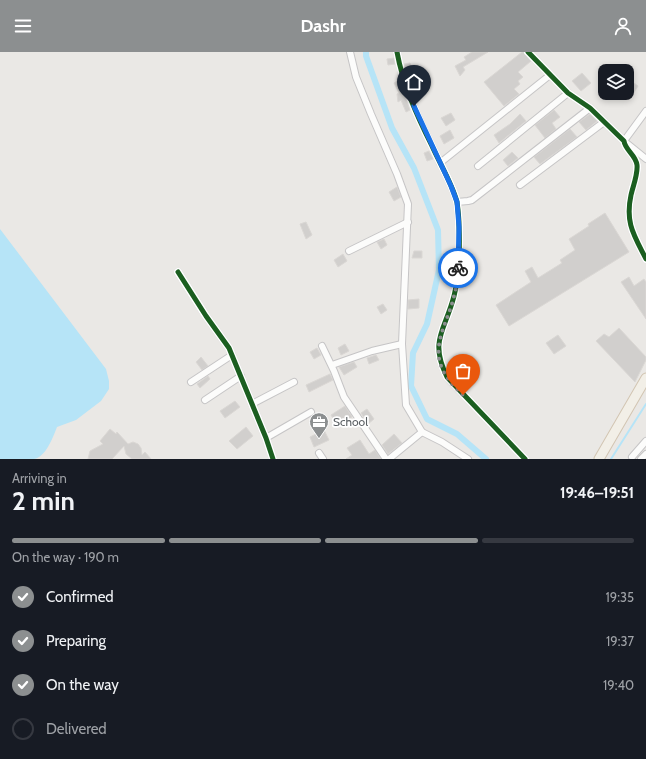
<!DOCTYPE html>
<meta charset="utf-8">
<style>
:root{--surface:#171b24;--page:#242831;--text:#f1f3f6;--muted:#9ea1a6;--line:#363941;--accent:#8c8f90}
body{margin:0;font-family:Cabin,sans-serif;background:var(--page);color:var(--text);height:100vh;display:flex;flex-direction:column;font-size:15px;white-space:nowrap}
*{box-sizing:border-box;margin:0}
p{font-size:13px;color:var(--muted)}
.icon{flex:none;width:22px;height:22px;fill:none;stroke:currentColor;stroke-width:2;stroke-linecap:round;stroke-linejoin:round}
.map{position:relative;height:407px;overflow:hidden}
.panel{display:flex;flex-direction:column;background:var(--surface);flex:1}
.panel>*{flex:none}
.fabs{position:absolute;left:598px;top:12px;display:grid;gap:8px}
.fabs a{display:grid;place-items:center;width:36px;height:36px;border-radius:8px;background:var(--surface);box-shadow:0 2px 6px #0003;font-size:20px}
.pin{position:absolute;display:grid;place-items:center;width:34px;height:34px;color:#fff;margin:-41px -17px;border-radius:50% 50% 50% 0;rotate:-45deg;box-shadow:0 0 4px #0007}
.pin .icon{rotate:45deg}
.courier{position:absolute;display:grid;place-items:center;width:40px;height:40px;margin:-20px;border:3px solid #1a73e8;border-radius:50%;background:#fff;color:#222;box-shadow:0 1px 5px #0007}
.head em{font-style:normal;font-weight:800}
.head div{display:flex;flex-direction:column-reverse}
.head{display:flex;align-items:center;justify-content:space-between;height:68px;padding:0 12px}
h1{font-size:26px;font-weight:800;line-height:30px}
.bar{display:grid;grid-template-columns:repeat(4,1fr);gap:6px 4px;align-content:center;height:48px;padding:0 12px}
.bar i{height:5px;border-radius:3px;background:var(--line)}
.bar .selected{background:var(--accent)}
.bar p{grid-column:span 4}
ol{padding:0 12px;list-style:none}
li{display:flex;align-items:center;gap:12px;height:44px}
li p{margin-inline-start:auto}
li .icon{padding:4px;border-radius:50%;background:var(--accent);color:#fff;stroke-width:4}
li:last-child{color:var(--muted)}
li i{width:22px;height:22px;border:2px solid var(--line);border-radius:50%}
header{display:flex;justify-content:space-between;align-items:center;height:52px;padding:0 12px;background:var(--accent);color:#fff;font-size:18px;font-weight:800}
.map>svg:first-child{display:block}
.water{fill:#b6e4f7}
.lines{fill:none;stroke-linecap:round;stroke-linejoin:round}
.stream{stroke:#b6e4f7;stroke-width:2}
.canal{stroke:#b6e4f7;stroke-width:6}
.building{fill:#d1cfcd;stroke:#dad7d4}
.street-casing{stroke:#c6c5c6;stroke-width:8}
.primary-casing{stroke:#d2c5b2;stroke-width:11}
.street{stroke:#fcfcfb;stroke-width:6}
.primary{stroke:#f2efe7;stroke-width:9}
.cycleway-casing{stroke:#fff;stroke-width:8}
.cycleway{stroke:#1b5e20;stroke-width:5}
.done{stroke:#8c8f90;stroke-width:4;stroke-dasharray:0 7.2}
.route{stroke:#1a73e8;stroke-width:5}
.labels{text-anchor:middle;stroke-width:3.5;stroke-linejoin:round;paint-order:stroke}
.poi-label{font-size:12px;fill:#5a5f63;stroke:#fff;text-anchor:start}
</style>
<header><svg class="icon" aria-label="menu" viewBox="0 0 24 24"><path d="M4 6h16M4 12h16M4 18h16"/></svg>Dashr<svg class="icon" aria-label="person" viewBox="0 0 24 24"><circle cx="12" cy="8" r="4"/><path d="M4 21q1-7 8-7t8 7"/></svg></header>
<div class="map">
<svg width="646" height="407" viewBox="0 0 646 407">
<rect width="100%" height="100%" fill="#eae8e5"/>
<path class="water" d="M0,177L106,317L109,329V337L101,349L76,368L57,375C53,385 46,405 34,407C24,407 11,407 0,407Z"/>
<g class="lines">
<polyline class="stream" points="611,407 646,352"/>
<polyline class="canal" points="366,0 366,4 392,76 414,116 438,178 439,218 427,272 413,301 411,334 427,367 457,382 486,407"/>
</g>
<g class="building">
<polygon points="472,0 488,0 463,15 465,18 460,24 455,14 466,8 464,5"/>
<polygon points="522,0 524,0 531,9 518,20 523,25 518,29 520,32 514,37 519,42 504,54 484,30"/>
<polygon points="394,6 395,12 388,13 387,7"/>
<polygon points="410,11 412,17 406,19 404,12"/>
<polygon points="582,21 591,31 581,39 572,29"/>
<polygon points="627,26 638,34 633,42 627,38"/>
<polygon points="399,28 410,58 406,60 401,48 398,50 397,42 399,41 394,31"/>
<polygon points="420,35 423,42 415,45 412,38"/>
<polygon points="554,58 560,65 552,71 556,77 545,86 535,73"/>
<polygon points="451,61 455,68 446,74 441,66"/>
<polygon points="520,62 526,69 499,91 494,83 510,72"/>
<polygon points="590,62 597,69 586,78 579,70"/>
<polygon points="570,77 577,85 540,112 534,105"/>
<polygon points="450,78 454,86 444,92 440,84"/>
<polygon points="429,99 433,107 427,109 424,101"/>
<polygon points="512,100 518,106 508,114 503,108"/>
<polygon points="397,135 401,145 394,149 389,140"/>
<polygon points="605,161 629,200 509,274 496,253 531,230 525,219 532,215 538,226 562,211 560,208 575,198 569,187 589,174 588,172"/>
<polygon points="306,170 312,183 306,187 300,172"/>
<polygon points="384,187 387,193 381,197 377,190"/>
<polygon points="414,199 422,199 422,206 412,206"/>
<polygon points="343,202 347,209 338,215 334,208"/>
<polygon points="629,225 634,234 644,227 646,230 646,267 621,230"/>
<polygon points="419,247 419,256 408,257 408,248"/>
<polygon points="383,252 387,258 381,262 377,255"/>
<polygon points="619,276 646,305 646,308 635,330 596,289 604,282 609,285"/>
<polygon points="558,283 566,294 554,302 546,291"/>
<polygon points="345,292 349,299 341,303 338,296"/>
<polygon points="317,296 321,303 314,307 310,300"/>
<polygon points="376,303 379,308 369,312 367,306"/>
<polygon points="201,305 208,314 202,318 196,310"/>
<polygon points="354,310 357,315 344,323 339,315"/>
<polygon points="330,322 333,328 309,340 306,333"/>
<polygon points="208,324 210,327 200,336 197,332"/>
<polygon points="235,349 240,355 225,366 220,359"/>
<polygon points="345,354 352,365 338,375 331,363"/>
<polygon points="367,357 374,367 368,372 361,361"/>
<polygon points="246,375 253,384 237,397 229,389"/>
<polygon points="110,377 116,382 117,380 128,392 133,390 138,392 141,396 142,403 145,400 151,407 132,407 126,402 124,394 112,407 88,407 90,399 103,392 100,389"/>
<polygon points="324,378 329,388 314,395 310,385"/>
<polygon points="394,382 402,391 388,402 382,393"/>
<polygon points="360,388 369,402 375,398 381,407 346,407 352,403 347,396"/>
</g>
<g class="lines">
<g class="street-casing">
<g id="street">
<polyline points="350,0 356,25 371,62 397,122 408,152 402,292 406,353 422,380 389,407"/>
<path d="M397,0C403,33 417,64 432,94C440,112 452,131 457,150C458,157 459,167 459,174C460,194 459,225 454,244C445,279 429,288 447,325L525,407"/>
<path d="M528,0L568,41L590,56L624,89C625,98 636,103 637,113C638,122 633,134 631,143C625,171 634,183 646,207"/>
<polyline points="646,59 624,89 646,107"/>
<polyline points="440,111 550,23"/>
<polyline points="478,114 568,41"/>
<polyline points="520,133 604,70"/>
<polyline points="457,150 468,149 472,148 590,56"/>
<polyline points="349,199 408,170"/>
<polyline points="178,220 206,264 229,296 266,386 273,407"/>
<polyline points="322,294 334,319 344,345 386,407"/>
<polyline points="332,313 372,299 402,292"/>
<polyline points="191,330 232,303"/>
<polyline points="205,348 241,324"/>
<polyline points="252,352 294,330"/>
<polyline points="422,380 442,390 468,407"/>
<polyline points="266,386 311,360"/>
<polyline points="319,401 323,407"/>
<polyline points="632,405 646,389"/>
<polyline points="641,407 646,402"/>
</g>
</g>
<g class="primary-casing">
<polyline id="primary" points="599,407 646,326"/>
</g>
<use href="#street" class="street"/>
<use href="#primary" class="primary"/>
<g class="cycleway-casing">
<g id="cycleway">
<path d="M397,0C403,33 417,64 432,94C440,112 452,131 457,150C458,157 459,167 459,174C460,194 459,225 454,244C445,279 429,288 447,325L525,407"/>
<path d="M528,0L568,41L590,56L624,89C625,98 636,103 637,113C638,122 633,134 631,143C625,171 634,183 646,207"/>
<polyline points="178,220 206,264 229,296 266,386 273,407"/>
</g>
</g>
<use href="#cycleway" class="cycleway"/>
</g>
<g class="lines">
<path class="done" d="M458,216C457,225 457,235 454,244C448,272 427,297 447,325C451,332 458,338 463,343"/>
<polyline class="route" points="414,54 451,134 457,150 459,175 458,216"/>
</g>
<defs>
<g id="office-pin" transform="scale(1)"><path d="M0 17L-7.5 6A9.5 9.5 0 1 1 7.5 6Z" fill="#8c8f90" stroke="#fff"/><path d="M-6-3h4V-5.5h4V-3h4V5H-6ZM-1-4.5V-3h2v-1.5ZM-6 0V1H6V0Z" fill="#fff"/></g>
</defs>
<g fill-rule="evenodd">
<use href="#office-pin" x="319" y="370"/>
</g>
<g class="labels">
<g class="poi-label">
<text x="333" y="374">School</text>
</g>
</g>
</svg>
<div class="fabs">
<a><svg class="icon" aria-label="layers" viewBox="0 0 24 24"><path d="M12 4l9 5-9 5-9-5zM3 14l9 5 9-5"/></svg></a>
</div>
<div class="pin" style="left:463px;top:343px;background:#ea580c"><svg class="icon" aria-label="bag" viewBox="0 0 24 24"><path d="M5 8h14l-1 12H6zM9 8a3 3 0 0 1 6 0"/></svg></div>
<div class="pin" style="left:414px;top:54px;background:#1f2937"><svg class="icon" aria-label="home" viewBox="0 0 24 24"><path d="M3 11l9-7 9 7M6 9v11h12V9"/></svg></div>
<div class="courier" style="left:458px;top:216px"><svg class="icon" aria-label="bike" viewBox="0 0 24 24"><circle cx="6" cy="16" r="4"/><circle cx="18" cy="16" r="4"/><path d="M6 16l4-8h5l3 8M10 8l3 8H6M13 5h3"/></svg></div>
</div>
<section class="panel">
<div class="head"><div><h1>2 min</h1><p>Arriving in</p></div><em>19:46–19:51</em></div>
<div class="bar"><i class="selected"></i><i class="selected"></i><i class="selected"></i><i></i><p>On the way · 190 m</p></div>
<ol>
<li><svg class="icon" aria-label="check" viewBox="0 0 24 24"><path d="M5 12l5 5 9-10"/></svg>Confirmed<p>19:35</p></li>
<li><svg class="icon" aria-label="check" viewBox="0 0 24 24"><path d="M5 12l5 5 9-10"/></svg>Preparing<p>19:37</p></li>
<li><svg class="icon" aria-label="check" viewBox="0 0 24 24"><path d="M5 12l5 5 9-10"/></svg>On the way<p>19:40</p></li>
<li><i></i>Delivered</li>
</ol>
</section>
